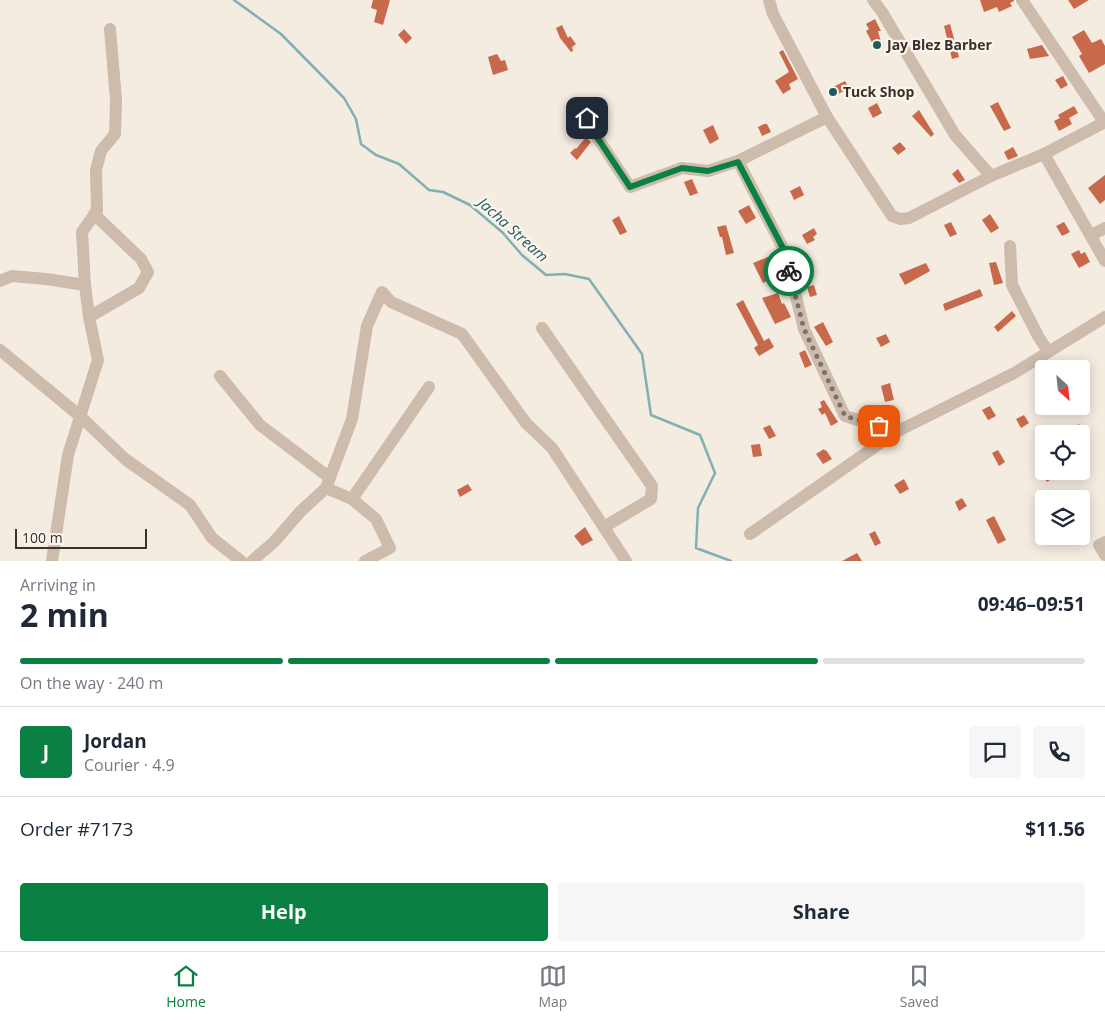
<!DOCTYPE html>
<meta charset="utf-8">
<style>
:root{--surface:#fff;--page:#f6f6f7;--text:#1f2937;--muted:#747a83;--line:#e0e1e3;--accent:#0b8043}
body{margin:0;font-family:"Open Sans",sans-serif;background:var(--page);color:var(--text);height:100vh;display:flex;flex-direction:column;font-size:19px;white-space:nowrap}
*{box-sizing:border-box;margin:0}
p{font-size:16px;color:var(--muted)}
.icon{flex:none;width:28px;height:28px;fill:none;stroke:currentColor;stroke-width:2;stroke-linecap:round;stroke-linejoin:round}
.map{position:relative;height:561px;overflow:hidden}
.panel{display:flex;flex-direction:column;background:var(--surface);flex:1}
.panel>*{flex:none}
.needle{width:32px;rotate:153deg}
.controls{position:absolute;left:1035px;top:360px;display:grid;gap:10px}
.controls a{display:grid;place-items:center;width:55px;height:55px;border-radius:5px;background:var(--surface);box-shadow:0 2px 12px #0003;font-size:25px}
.scale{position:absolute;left:15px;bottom:12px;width:132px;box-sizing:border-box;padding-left:5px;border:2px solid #3b302b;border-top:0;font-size:14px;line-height:18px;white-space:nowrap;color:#3b302b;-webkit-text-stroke:4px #fbf5ee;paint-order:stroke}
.pin{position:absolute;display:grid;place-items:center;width:42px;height:42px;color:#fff;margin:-21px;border-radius:10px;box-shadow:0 2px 8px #0006}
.courier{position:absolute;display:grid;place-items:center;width:50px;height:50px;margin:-25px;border:4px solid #0b8043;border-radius:50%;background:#fff;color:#222;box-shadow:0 1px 6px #0007}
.overview em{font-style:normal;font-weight:700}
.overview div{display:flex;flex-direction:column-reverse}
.overview{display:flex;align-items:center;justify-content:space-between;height:85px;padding:0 20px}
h1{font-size:32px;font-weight:700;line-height:38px}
.bar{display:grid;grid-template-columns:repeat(4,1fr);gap:8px 5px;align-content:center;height:60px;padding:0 20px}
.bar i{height:6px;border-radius:4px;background:var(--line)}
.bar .on{background:var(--accent)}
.bar p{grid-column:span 4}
.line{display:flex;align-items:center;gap:12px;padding:0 20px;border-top:1px solid var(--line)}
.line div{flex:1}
.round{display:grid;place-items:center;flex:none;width:52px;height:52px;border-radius:5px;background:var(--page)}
.button{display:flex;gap:10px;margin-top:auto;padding:10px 20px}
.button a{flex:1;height:58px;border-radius:5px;background:var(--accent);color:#fff;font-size:20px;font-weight:700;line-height:58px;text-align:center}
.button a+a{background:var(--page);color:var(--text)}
.menu{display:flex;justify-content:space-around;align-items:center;height:70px;border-top:1px solid var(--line);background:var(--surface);font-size:14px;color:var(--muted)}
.menu a{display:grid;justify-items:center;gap:2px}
.menu .on{color:var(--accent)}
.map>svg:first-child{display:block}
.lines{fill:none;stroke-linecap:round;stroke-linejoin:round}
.stream{stroke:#7fb0b2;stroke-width:2.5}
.building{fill:#c8694b}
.minor{stroke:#cdbbac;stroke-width:12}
.done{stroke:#7c716b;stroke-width:5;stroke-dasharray:0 9}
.route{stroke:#0b8043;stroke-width:6}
.poi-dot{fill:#1f5a5e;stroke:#fbf5ee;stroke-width:2}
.labels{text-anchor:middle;stroke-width:4.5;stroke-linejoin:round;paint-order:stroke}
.poi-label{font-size:14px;font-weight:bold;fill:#3b302b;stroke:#fbf5ee;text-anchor:start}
.water-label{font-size:15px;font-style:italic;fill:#1f5a5e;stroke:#fbf5ee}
</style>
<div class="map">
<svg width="1105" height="561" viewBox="0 0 1105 561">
<rect width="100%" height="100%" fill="#f4ebe1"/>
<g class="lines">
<polyline class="stream" points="234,0 281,34 344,98 356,119 361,144 376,155 399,164 429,190 443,192 470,205 502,232 522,255 546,275 565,274 589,279 642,354 651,415 700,435 715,473 698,508 696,548 731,561"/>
</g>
<g class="building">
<polygon points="373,0 390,0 383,25 374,22 377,10 371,8"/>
<polygon points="980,0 1014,0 1014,1 1010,3 1012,6 999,12 997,7 984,12"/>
<polygon points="1068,0 1089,0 1074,9"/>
<polygon points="875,19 881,31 878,31 882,46 875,48 866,31 869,29 866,24"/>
<polygon points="950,24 959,57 952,59 944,26"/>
<polygon points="562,25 568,38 570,36 576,44 572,47 573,51 571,52 560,38 556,28"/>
<polygon points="404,29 412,38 406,44 398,35"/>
<polygon points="1084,30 1092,43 1101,39 1105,46 1105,64 1089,73 1079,56 1082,54 1072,37"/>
<polygon points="1042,45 1049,56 1030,59 1027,49"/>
<polygon points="783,50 798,79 789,84 791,89 783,94 775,81 789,72 779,52"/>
<polygon points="497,54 501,61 505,60 508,70 493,75 488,57"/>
<polygon points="1063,76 1068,85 1061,89 1055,80"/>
<polygon points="845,81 849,88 833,97 829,89"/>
<polygon points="998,102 1011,128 1004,131 990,106"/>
<polygon points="877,103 882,113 873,118 868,108"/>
<polygon points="1074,106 1078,113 1069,118 1072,124 1059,131 1054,121 1060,118 1058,115"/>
<polygon points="919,110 934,134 931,137 912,116"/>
<polygon points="764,124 767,124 771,132 762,136 758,127"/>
<polygon points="713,125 719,139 710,144 703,130"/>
<polygon points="586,137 591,142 577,160 570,153 575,148 576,149"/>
<polygon points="900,142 906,149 898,155 892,148"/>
<polygon points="1013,147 1018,156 1008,160 1004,152"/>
<polygon points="958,169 965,180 959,183 952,174"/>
<polygon points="1105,175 1105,200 1100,204 1088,188"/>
<polygon points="692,179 698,193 690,196 684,182"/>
<polygon points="800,186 804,195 794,200 790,191"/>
<polygon points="749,205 756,218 746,224 738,211"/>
<polygon points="990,214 999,228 991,233 982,220"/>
<polygon points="619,216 627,232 620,235 612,220"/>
<polygon points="951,222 957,234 950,237 944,225"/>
<polygon points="1064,222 1070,232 1062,236 1056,226"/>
<polygon points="726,225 734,253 726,255 722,237 720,237 717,227"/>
<polygon points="814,228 817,234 813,237 815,240 807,244 802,235"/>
<polygon points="1079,250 1081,254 1085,252 1090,262 1079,268 1071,254"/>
<polygon points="768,257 774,270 768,273 771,279 763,283 753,263"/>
<polygon points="996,262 1003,283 994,285 989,263"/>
<polygon points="926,263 930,271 905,285 899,274"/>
<polygon points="814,285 817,295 810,297 807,287"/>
<polygon points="980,289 983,296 945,311 943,304"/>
<polygon points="778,293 782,304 784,303 791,317 775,324 762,298"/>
<polygon points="743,300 764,341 769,338 774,347 759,356 754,348 758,345 736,304"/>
<polygon points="1012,311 1016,316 998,332 994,327"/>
<polygon points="823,322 833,342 826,346 814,327"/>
<polygon points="886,334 890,342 881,347 876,338"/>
<polygon points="805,350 812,365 805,368 799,353"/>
<polygon points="890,383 894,400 885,402 881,386"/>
<polygon points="824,400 838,422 831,426 825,413 822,415 818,409 822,407 820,402"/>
<polygon points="990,406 996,416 988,420 982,410"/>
<polygon points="1024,415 1029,423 1021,428 1016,419"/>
<polygon points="1079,424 1081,429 1084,427 1089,436 1082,440 1081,434 1063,434"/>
<polygon points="770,425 776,436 769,439 763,428"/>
<polygon points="760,444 762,456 753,457 751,445"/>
<polygon points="824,449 825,451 826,450 832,459 823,464 816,454"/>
<polygon points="998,450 1005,462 999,466 992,453"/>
<polygon points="1049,471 1063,471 1047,482 1043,475"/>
<polygon points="904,479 909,489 900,494 894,485"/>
<polygon points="468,484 472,490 460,497 457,490"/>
<polygon points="962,498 967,506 959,511 955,502"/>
<polygon points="994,516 1006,540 998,544 986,520"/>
<polygon points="585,527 593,540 582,546 574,536"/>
<polygon points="875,531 881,543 875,546 869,534"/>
<polygon points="857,553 862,561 842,561"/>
</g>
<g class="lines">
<g class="minor">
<polyline points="769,0 773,14 827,117 892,216 900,219 909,218 991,176 1044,154 1105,122"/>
<polyline points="873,0 882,12 955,135 991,176"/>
<polyline points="1022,0 1104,122"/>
<polyline points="587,118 593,131 630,187 682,168 708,171 738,161 827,117"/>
<polyline points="1044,154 1105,261"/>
<polyline points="738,161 785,252 804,329 845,416 896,432"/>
<polyline points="1091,235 1105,228"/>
<polyline points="1010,246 1012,285 1038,336 1048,351"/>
<polyline points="0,281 12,276 46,279 85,285"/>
<polyline points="89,317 85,285 82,232 97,211 96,170 101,151 115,134 116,100 110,29"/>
<polyline points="542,328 652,486 651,499 604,527"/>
<polyline points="0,350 80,416 125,459 190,505 212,538 241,561"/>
<polyline points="220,376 260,425 330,478"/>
<polyline points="326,488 352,499 429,387"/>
<polyline points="352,499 376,519 390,548 365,561"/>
<polyline points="750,534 896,432 1016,372 1105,317"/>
<polyline points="1105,542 1099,545 1105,555"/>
<polyline points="52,561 68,455 98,360 89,317 139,288 148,272 141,259 94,214"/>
<polyline points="252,561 274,542 300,512 326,488 352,419 367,326 382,292 391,302 462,334 526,423 552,448 626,561"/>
</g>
</g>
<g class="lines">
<polyline class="done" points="789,271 804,329 845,416 879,426"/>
<polyline class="route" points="587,118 593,131 630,187 682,168 708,171 738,162 785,252 789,271"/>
</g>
<g class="poi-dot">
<circle cx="877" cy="45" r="5"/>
<circle cx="833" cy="92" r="5"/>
</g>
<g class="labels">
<g class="poi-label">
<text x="887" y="50">Jay Blez Barber</text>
<text x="843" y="97">Tuck Shop</text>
</g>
<g class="water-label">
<text transform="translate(513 230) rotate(42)" y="5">Jacha Stream</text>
</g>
</g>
</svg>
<div class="controls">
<a><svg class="needle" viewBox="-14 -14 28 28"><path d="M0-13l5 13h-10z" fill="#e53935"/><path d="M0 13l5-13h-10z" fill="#747a83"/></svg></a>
<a><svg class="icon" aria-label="locate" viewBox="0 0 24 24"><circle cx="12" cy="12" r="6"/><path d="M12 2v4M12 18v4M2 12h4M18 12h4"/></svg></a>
<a><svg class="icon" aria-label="layers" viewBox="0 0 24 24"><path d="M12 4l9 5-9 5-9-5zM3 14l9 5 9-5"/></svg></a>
</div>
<div class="scale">100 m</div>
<div class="pin" style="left:879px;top:426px;background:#ea580c"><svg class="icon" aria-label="bag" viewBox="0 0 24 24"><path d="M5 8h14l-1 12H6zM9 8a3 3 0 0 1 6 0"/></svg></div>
<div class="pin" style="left:587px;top:118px;background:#1f2937"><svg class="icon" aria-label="home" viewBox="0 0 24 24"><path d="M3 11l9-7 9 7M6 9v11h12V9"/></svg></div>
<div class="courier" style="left:789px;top:271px"><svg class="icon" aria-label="bike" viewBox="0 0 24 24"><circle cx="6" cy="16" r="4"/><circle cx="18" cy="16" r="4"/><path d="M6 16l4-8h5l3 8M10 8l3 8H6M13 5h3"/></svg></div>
</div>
<section class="panel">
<div class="overview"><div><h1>2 min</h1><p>Arriving in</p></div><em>09:46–09:51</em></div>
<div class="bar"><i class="on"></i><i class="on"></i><i class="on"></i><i></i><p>On the way · 240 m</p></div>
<div class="line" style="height:90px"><b class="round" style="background:var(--accent);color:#fff">J</b><div><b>Jordan</b><p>Courier · 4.9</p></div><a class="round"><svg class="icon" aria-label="chat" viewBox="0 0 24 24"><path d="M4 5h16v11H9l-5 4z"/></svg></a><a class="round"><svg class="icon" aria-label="phone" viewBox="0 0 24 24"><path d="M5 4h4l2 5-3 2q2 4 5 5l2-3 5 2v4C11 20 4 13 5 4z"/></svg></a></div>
<div class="line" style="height:65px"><div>Order #7173</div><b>$11.56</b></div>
<div class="button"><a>Help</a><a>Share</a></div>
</section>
<nav class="menu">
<a class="on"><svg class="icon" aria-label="home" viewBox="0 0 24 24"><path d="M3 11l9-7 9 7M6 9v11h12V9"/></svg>Home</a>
<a><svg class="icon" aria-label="map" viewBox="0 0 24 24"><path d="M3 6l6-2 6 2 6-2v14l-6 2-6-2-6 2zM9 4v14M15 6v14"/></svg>Map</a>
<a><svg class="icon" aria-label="saved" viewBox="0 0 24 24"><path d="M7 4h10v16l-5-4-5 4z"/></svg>Saved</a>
</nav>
